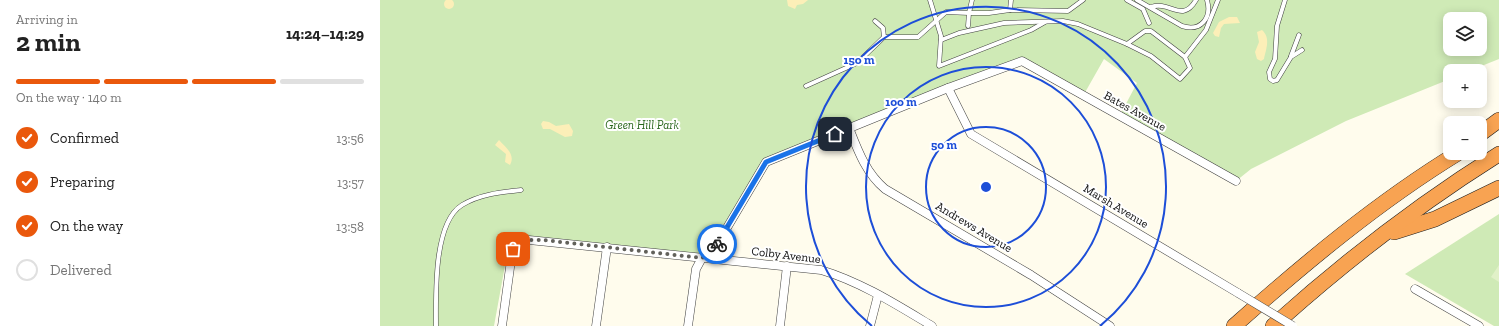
<!DOCTYPE html>
<meta charset="utf-8">
<style>
:root{--surface:#fff;--page:#f6f6f6;--text:#222;--muted:#767676;--line:#e0e0e0;--accent:#ea580c}
body{margin:0;font-family:"Zilla Slab",serif;background:var(--page);color:var(--text);height:100vh;display:flex;flex-direction:column;font-size:15px;white-space:nowrap}
*{box-sizing:border-box;margin:0}
p{font-size:13px;color:var(--muted)}
.icon{flex:none;width:22px;height:22px;fill:none;stroke:currentColor;stroke-width:2;stroke-linecap:round;stroke-linejoin:round}
.map{position:relative;flex:1;overflow:hidden}
.details{display:flex;flex-direction:column;background:var(--surface);width:380px}
.details>*{flex:none}
.fabs{position:absolute;left:1063px;top:12px;display:grid;gap:8px}
.fabs a{display:grid;place-items:center;width:44px;height:44px;border-radius:8px;background:var(--surface);box-shadow:0 2px 10px #0003;font-size:20px}
.pin{position:absolute;display:grid;place-items:center;width:34px;height:34px;color:#fff;margin:-17px;border-radius:8px;box-shadow:0 2px 6px #0006}
.courier{position:absolute;display:grid;place-items:center;width:40px;height:40px;margin:-20px;border:3px solid #1a73e8;border-radius:50%;background:#fff;color:#222;box-shadow:0 1px 5px #0007}
.head em{font-style:normal;font-weight:700}
.head div{display:flex;flex-direction:column-reverse}
.head{display:flex;align-items:center;justify-content:space-between;height:68px;padding:0 16px}
h1{font-size:26px;font-weight:700;line-height:30px}
.bar{display:grid;grid-template-columns:repeat(4,1fr);gap:6px 4px;align-content:center;height:48px;padding:0 16px}
.bar i{height:5px;border-radius:3px;background:var(--line)}
.bar .current{background:var(--accent)}
.bar p{grid-column:span 4}
ol{padding:0 16px;list-style:none}
li{display:flex;align-items:center;gap:12px;height:44px}
li p{margin-inline-start:auto}
li .icon{padding:4px;border-radius:50%;background:var(--accent);color:#fff;stroke-width:4}
li:last-child{color:var(--muted)}
li i{width:22px;height:22px;border:2px solid var(--line);border-radius:50%}
main{display:flex;flex:1;min-height:0}
.map>svg:first-child{display:block}
.green{fill:#cfeab6;fill-rule:evenodd}
.sand{fill:#fcefb8}
.pitch{fill:#e1f1c8}
.lines{fill:none;stroke-linecap:round;stroke-linejoin:round}
.service-casing{stroke:#404040;stroke-width:5}
.minor-casing{stroke:#404040;stroke-width:9}
.motorway-casing{stroke:#1e1e1e;stroke-width:16}
.service{stroke:#fff;stroke-width:4}
.minor{stroke:#fff;stroke-width:8}
.motorway{stroke:#f8a352;stroke-width:15}
.minor-bridge-casing{stroke:#404040;stroke-width:9;stroke-linecap:butt}
.minor-bridge{stroke:#fff;stroke-width:8}
.done{stroke:#62615b;stroke-width:4;stroke-dasharray:0 7.2}
.route{stroke:#1a73e8;stroke-width:5}
.ring{fill:none;stroke:#1d4ed8;stroke-width:2}
.labels{text-anchor:middle;stroke-width:4;stroke-linejoin:round;paint-order:stroke}
.street-label{font-size:12px;fill:#0d0d0d;stroke:#fff}
.park-label{font-size:12px;font-style:italic;fill:#29661c;stroke:#fff}
.centre{fill:#1d4ed8;stroke:#fff;stroke-width:2}
.ring-label{font-size:12px;text-anchor:middle;font-weight:bold;fill:#1d4ed8;stroke:#fff;stroke-width:4;stroke-linejoin:round;paint-order:stroke}
</style>
<main>
<section class="details">
<div class="head"><div><h1>2 min</h1><p>Arriving in</p></div><em>14:24–14:29</em></div>
<div class="bar"><i class="current"></i><i class="current"></i><i class="current"></i><i></i><p>On the way · 140 m</p></div>
<ol>
<li><svg class="icon" aria-label="check" viewBox="0 0 24 24"><path d="M5 12l5 5 9-10"/></svg>Confirmed<p>13:56</p></li>
<li><svg class="icon" aria-label="check" viewBox="0 0 24 24"><path d="M5 12l5 5 9-10"/></svg>Preparing<p>13:57</p></li>
<li><svg class="icon" aria-label="check" viewBox="0 0 24 24"><path d="M5 12l5 5 9-10"/></svg>On the way<p>13:58</p></li>
<li><i></i>Delivered</li>
</ol>
</section>
<div class="map">
<svg width="1119" height="326" viewBox="0 0 1119 326">
<rect width="100%" height="100%" fill="#fffced"/>
<g class="green">
<path d="M0,0H1119V59L1089,71H1070V79L966,121L871,169L856,181L739,117L757,83L724,59L703,96L642,61L386,162L335,248L322,258L130,238L114,326H0ZM1070,19H1100V49H1070Z"/>
<polygon points="1119,214 1119,326 1114,326 1025,274"/>
</g>
<g class="sand">
<circle cx="69" cy="4" r="5"/>
<polygon points="407,0 428,0 423,4 417,5 415,9 408,6"/>
<polygon points="849,17 857,17 860,23 844,24 841,28 839,37 835,36 833,33 839,22"/>
<path d="M882,30C891,38 886,49 884,59L881,61L877,59L875,52L879,42L877,32Z"/>
<polygon points="163,121 169,122 176,126 189,124 193,131 192,136 185,137 170,129 163,129 161,124"/>
<path d="M119,140C125,147 136,154 130,165L125,162L126,154L115,145Z"/>
</g>
<polygon class="pitch" points="1119,265 1119,282 1111,277"/>
<g class="lines">
<g class="service-casing">
<g id="service">
<polyline points="550,0 561,36 559,66 651,30 665,22"/>
<polyline points="631,0 630,10 688,11 703,0"/>
<polyline points="747,0 763,9 769,23"/>
<path d="M757,0L802,26C821,32 832,18 827,0"/>
<polyline points="905,0 897,26 895,59 889,72 890,79 893,81 897,80 911,57 922,50"/>
<path d="M771,7C790,0 802,24 816,0"/>
<polyline points="495,21 503,28 504,37"/>
<polyline points="588,26 589,13 609,13 630,10"/>
<polyline points="561,40 579,33 624,23 683,21 698,24 747,44 771,56 800,79 810,68 805,57 771,31 765,31 747,44"/>
<polyline points="911,56 919,35"/>
<polyline points="805,57 826,30 838,0"/>
<polyline points="426,86 477,63 504,37 538,37 566,12 589,13 592,0"/>
<path d="M56,326C56,295 53,223 82,205C100,194 122,192 141,190"/>
</g>
</g>
<g class="minor-casing">
<g id="minor">
<polyline points="568,88 591,134 858,293"/>
<path d="M469,128C478,151 486,173 505,189L651,275L730,326"/>
<polyline points="1035,289 1099,326"/>
<path d="M122,326L132,253L135,245L149,240L441,270C481,282 517,305 552,326"/>
<polyline points="216,326 227,247"/>
<polyline points="308,326 316,269 322,258 335,248 386,162 568,88 642,61 856,181"/>
<polyline points="400,326 407,266"/>
<polyline points="490,326 498,295"/>
</g>
</g>
<g class="motorway-casing">
<g id="motorway">
<polyline points="1100,134 1119,120"/>
<polyline points="1014,232 1055,219 1119,188"/>
<path d="M854,326C925,263 998,202 1078,153"/>
<path d="M893,326C963,263 1039,204 1119,154"/>
</g>
</g>
<use href="#service" class="service"/>
<use href="#minor" class="minor"/>
<use href="#motorway" class="motorway"/>
<g class="minor-bridge-casing">
<polyline id="minor-bridge" points="858,293 913,326"/>
</g>
<use href="#minor-bridge" class="minor-bridge"/>
</g>
<g class="lines">
<path class="done" d="M133,249C138,238 153,240 163,240L322,258L330,253L337,244"/>
<polyline class="route" points="337,244 386,162 455,134"/>
</g>
<g class="ring">
<circle cx="606" cy="187" r="60"/>
<circle cx="606" cy="187" r="120"/>
<path d="M492 326A180 180 0 1 1 720 326"/>
</g>
<g class="labels">
<g class="street-label">
<text transform="translate(755 111) rotate(29)" y="4">Bates Avenue</text>
<text transform="translate(736 206) rotate(31)" y="4">Marsh Avenue</text>
<text transform="translate(594 227) rotate(31)" y="4">Andrews Avenue</text>
<text transform="translate(406 255) rotate(7)" y="4">Colby Avenue</text>
</g>
<g class="park-label">
<text x="262" y="129">Green Hill Park</text>
</g>
</g>
<circle cx="606" cy="187" r="6" class="centre"/>
<g class="ring-label">
<text x="479" y="64">150 m</text>
<text x="521" y="106">100 m</text>
<text x="564" y="149">50 m</text>
</g>
</svg>
<div class="fabs">
<a><svg class="icon" aria-label="layers" viewBox="0 0 24 24"><path d="M12 4l9 5-9 5-9-5zM3 14l9 5 9-5"/></svg></a>
<a>+</a>
<a>−</a>
</div>
<div class="pin" style="left:133px;top:249px;background:#ea580c"><svg class="icon" aria-label="bag" viewBox="0 0 24 24"><path d="M5 8h14l-1 12H6zM9 8a3 3 0 0 1 6 0"/></svg></div>
<div class="pin" style="left:455px;top:134px;background:#1f2937"><svg class="icon" aria-label="home" viewBox="0 0 24 24"><path d="M3 11l9-7 9 7M6 9v11h12V9"/></svg></div>
<div class="courier" style="left:337px;top:244px"><svg class="icon" aria-label="bike" viewBox="0 0 24 24"><circle cx="6" cy="16" r="4"/><circle cx="18" cy="16" r="4"/><path d="M6 16l4-8h5l3 8M10 8l3 8H6M13 5h3"/></svg></div>
</div>
</main>
